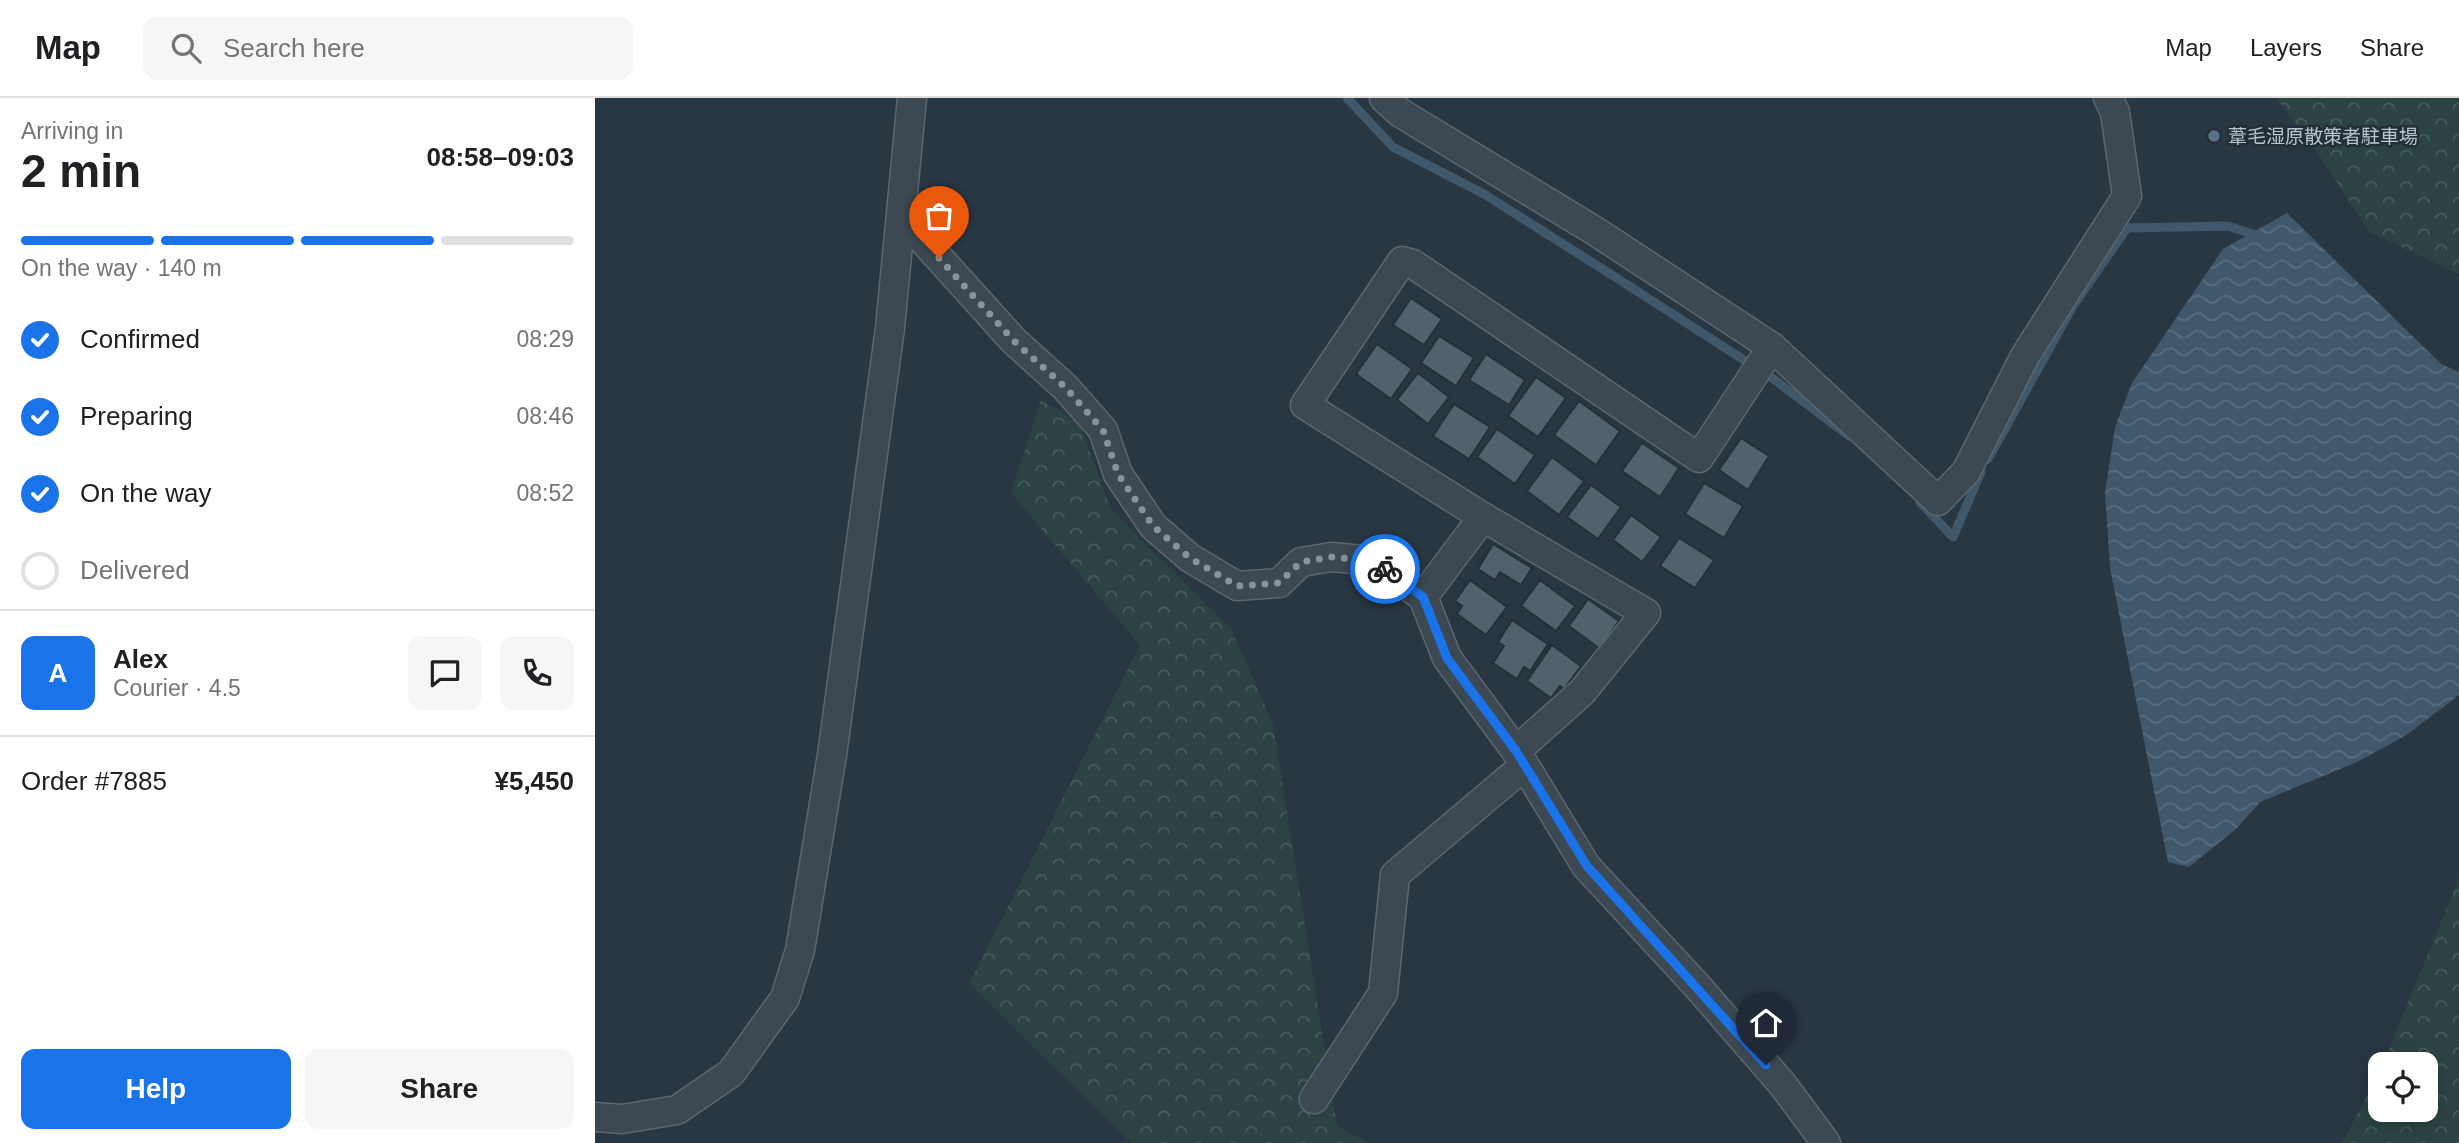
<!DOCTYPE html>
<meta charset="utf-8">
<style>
:root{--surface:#fff;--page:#f6f6f6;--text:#202124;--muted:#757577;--line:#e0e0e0;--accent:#1a73e8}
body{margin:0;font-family:Helvetica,"Noto Sans JP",sans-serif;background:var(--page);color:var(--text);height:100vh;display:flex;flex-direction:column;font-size:26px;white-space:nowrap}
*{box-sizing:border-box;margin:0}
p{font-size:23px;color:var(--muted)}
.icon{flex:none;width:38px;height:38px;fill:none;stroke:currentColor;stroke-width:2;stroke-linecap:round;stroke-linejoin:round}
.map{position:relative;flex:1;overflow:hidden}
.drawer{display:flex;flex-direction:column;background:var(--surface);width:595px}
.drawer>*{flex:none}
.buttons{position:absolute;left:1773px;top:954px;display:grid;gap:14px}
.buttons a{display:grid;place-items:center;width:70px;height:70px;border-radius:14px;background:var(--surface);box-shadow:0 4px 18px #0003;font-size:35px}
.pin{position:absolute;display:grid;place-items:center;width:60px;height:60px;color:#fff;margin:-72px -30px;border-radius:50% 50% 50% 0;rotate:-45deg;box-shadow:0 0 7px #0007}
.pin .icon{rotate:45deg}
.courier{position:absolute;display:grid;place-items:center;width:70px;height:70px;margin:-35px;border:5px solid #1a73e8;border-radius:50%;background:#fff;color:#222;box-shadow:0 2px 9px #0007}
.summary em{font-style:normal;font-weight:700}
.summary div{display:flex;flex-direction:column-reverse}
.summary{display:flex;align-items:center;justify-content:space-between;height:119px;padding:0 21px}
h1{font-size:46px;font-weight:700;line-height:52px}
.bar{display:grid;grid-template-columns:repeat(4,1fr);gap:10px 7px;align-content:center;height:84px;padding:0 21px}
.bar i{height:9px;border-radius:5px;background:var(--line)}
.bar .current{background:var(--accent)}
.bar p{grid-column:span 4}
.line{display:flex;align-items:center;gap:18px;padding:0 21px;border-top:2px solid var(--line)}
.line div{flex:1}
.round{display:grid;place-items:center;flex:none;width:74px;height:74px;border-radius:14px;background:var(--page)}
ol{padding:0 21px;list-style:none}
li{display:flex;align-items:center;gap:21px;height:77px}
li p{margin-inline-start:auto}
li .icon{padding:7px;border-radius:50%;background:var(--accent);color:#fff;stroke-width:4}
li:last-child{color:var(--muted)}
li i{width:38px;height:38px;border:4px solid var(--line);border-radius:50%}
.action{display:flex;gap:14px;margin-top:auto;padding:14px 21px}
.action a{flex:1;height:80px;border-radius:14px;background:var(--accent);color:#fff;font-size:28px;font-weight:700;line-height:80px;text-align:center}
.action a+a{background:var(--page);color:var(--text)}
header{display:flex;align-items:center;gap:42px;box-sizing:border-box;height:98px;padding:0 35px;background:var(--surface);border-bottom:2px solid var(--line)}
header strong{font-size:33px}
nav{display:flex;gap:38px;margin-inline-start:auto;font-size:24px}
.search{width:490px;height:63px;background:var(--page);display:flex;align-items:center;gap:18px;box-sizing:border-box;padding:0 24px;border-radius:14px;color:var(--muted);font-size:26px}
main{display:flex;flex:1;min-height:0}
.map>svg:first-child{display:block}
.forest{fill:url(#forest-crowns)}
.water{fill:url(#water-waves)}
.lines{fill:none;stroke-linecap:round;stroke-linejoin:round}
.stream{stroke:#40586b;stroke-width:9}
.building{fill:#52626d;stroke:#24303a;stroke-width:2}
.minor-casing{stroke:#5c6770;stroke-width:31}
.minor{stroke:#3d4952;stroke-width:28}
.done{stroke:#88939c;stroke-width:7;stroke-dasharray:0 12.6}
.route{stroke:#1a73e8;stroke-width:9}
.service-dot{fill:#5c6f8a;stroke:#222e38;stroke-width:2.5}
.labels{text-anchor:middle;stroke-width:5;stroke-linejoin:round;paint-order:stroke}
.poi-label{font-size:19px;fill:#bbc4cc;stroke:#222e38;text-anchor:start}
</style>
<header>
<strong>Map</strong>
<div class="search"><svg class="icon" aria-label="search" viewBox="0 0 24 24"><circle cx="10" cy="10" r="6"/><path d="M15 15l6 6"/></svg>Search here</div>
<nav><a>Map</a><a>Layers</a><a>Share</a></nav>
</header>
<main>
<section class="drawer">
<div class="summary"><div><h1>2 min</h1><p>Arriving in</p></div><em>08:58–09:03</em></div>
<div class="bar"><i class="current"></i><i class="current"></i><i class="current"></i><i></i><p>On the way · 140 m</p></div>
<ol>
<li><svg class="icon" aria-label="check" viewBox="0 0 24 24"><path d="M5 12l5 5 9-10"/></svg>Confirmed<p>08:29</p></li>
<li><svg class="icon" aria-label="check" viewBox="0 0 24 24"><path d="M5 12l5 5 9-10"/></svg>Preparing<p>08:46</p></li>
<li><svg class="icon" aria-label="check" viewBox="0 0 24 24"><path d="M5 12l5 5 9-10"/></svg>On the way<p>08:52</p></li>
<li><i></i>Delivered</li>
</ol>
<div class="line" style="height:126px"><b class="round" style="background:var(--accent);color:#fff">A</b><div><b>Alex</b><p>Courier · 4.5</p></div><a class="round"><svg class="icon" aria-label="chat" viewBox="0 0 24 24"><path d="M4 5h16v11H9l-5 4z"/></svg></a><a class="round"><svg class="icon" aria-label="phone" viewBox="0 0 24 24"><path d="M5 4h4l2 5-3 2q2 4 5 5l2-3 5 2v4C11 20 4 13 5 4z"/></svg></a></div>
<div class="line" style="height:91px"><div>Order #7885</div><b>¥5,450</b></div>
<div class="action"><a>Help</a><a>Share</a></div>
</section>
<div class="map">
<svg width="1864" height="1045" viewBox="0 0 1864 1045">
<defs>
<pattern id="forest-crowns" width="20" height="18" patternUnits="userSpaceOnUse" patternTransform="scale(1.75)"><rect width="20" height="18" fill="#2b4443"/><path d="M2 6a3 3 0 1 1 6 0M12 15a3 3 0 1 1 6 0" fill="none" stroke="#485d5d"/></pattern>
<pattern id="water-waves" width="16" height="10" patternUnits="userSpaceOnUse" patternTransform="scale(1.75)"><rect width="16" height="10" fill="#40586b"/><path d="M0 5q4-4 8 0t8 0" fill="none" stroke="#5a6e7f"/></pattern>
</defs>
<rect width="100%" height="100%" fill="#293743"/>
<g class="forest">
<polygon points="1681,0 1864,0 1864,176 1774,134 1719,49"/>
<polygon points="446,302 485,326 516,412 637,533 678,626 742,1028 774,1045 537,1045 374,886 545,547 416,395"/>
<polygon points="1864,780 1864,1045 1747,1045 1785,973 1785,1012 1830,1012 1830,966 1788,966"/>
</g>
<polygon class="water" points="1692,115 1846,266 1864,274 1864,597 1810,638 1762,664 1665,704 1642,730 1594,769 1573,764 1515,470 1510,395 1520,329 1537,285 1628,151"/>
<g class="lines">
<g class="stream">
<polyline points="752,0 798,49 889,96 1017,177 1180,282 1254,338"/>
<polyline points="1393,361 1478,208 1532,130 1633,128 1667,139"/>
<polyline points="1325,404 1358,439 1386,374"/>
</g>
</g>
<g class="building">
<polygon points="816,200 847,221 829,247 798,227"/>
<polygon points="844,238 879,260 861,288 826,265"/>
<polygon points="782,246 817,271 796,301 761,276"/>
<polygon points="891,256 930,282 914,307 874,282"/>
<polygon points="823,275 854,299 833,326 802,302"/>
<polygon points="941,279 971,300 943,339 913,318"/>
<polygon points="984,303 1025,333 1001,367 959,337"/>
<polygon points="859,306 895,329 874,361 838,338"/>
<polygon points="902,331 940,357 920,386 882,359"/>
<polygon points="1146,340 1174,358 1153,392 1124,372"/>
<polygon points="1047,345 1084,370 1065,399 1027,373"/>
<polygon points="957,359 989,383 964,417 932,393"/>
<polygon points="1109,385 1148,408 1129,440 1090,416"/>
<polygon points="996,387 1026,409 1003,441 972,419"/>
<polygon points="1036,417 1066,439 1047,464 1018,442"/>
<polygon points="1084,440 1119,462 1100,490 1065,468"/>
<polygon points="898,446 937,470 926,487 905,474 900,482 883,471"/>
<polygon points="875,482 912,509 891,537 862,516 867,508 860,503"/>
<polygon points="945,482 980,508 961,533 926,508"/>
<polygon points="993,501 1024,523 1005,551 974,528"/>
<polygon points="917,522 953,546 935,573 929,569 922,581 898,565 909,548 903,544"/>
<polygon points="957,547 986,568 969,591 965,588 956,600 932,583"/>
</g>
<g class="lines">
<g class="minor-casing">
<g id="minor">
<polyline points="789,0 804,14 1000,133 1177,249 1343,403 1371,374 1430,258 1532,98 1520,14 1513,0"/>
<polyline points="307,119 419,243 470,289 508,332 523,376 558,428 595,460 642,488 684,485 706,464 737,459 779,463 828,499 852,560 921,653 991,768 1103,889 1188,987 1231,1045"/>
<polyline points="888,419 1051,515 987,594 921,653"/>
<polyline points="828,499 888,419 710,307 807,163 818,166 1104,360 1177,249"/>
<polyline points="719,1001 788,895 800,777 929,668"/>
<polyline points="0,1019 27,1021 82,1012 136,975 190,900 205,852 237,657 295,230 317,0"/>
</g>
</g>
<use href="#minor" class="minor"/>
</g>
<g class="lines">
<polyline class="done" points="344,160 419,243 470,289 508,332 523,376 558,428 595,460 642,488 684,485 706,464 737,459 779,463 790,471"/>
<polyline class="route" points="790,471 828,499 852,560 921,653 992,768 1171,967"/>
</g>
<circle class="service-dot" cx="1619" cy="38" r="7"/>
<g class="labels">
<g class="poi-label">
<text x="1633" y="45">葦毛湿原散策者駐車場</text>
</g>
</g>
</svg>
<div class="buttons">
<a><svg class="icon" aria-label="locate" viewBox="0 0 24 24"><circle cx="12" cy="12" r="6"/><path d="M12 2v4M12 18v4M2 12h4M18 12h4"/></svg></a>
</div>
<div class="pin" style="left:344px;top:160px;background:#ea580c"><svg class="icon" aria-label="bag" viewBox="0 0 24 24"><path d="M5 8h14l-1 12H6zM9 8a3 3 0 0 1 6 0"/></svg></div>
<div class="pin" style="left:1171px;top:967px;background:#1f2937"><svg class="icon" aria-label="home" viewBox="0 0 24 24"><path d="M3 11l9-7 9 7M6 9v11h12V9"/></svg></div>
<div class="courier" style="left:790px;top:471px"><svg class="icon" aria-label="bike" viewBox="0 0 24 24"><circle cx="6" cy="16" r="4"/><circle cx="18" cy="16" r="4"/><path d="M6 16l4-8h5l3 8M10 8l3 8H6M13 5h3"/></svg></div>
</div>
</main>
